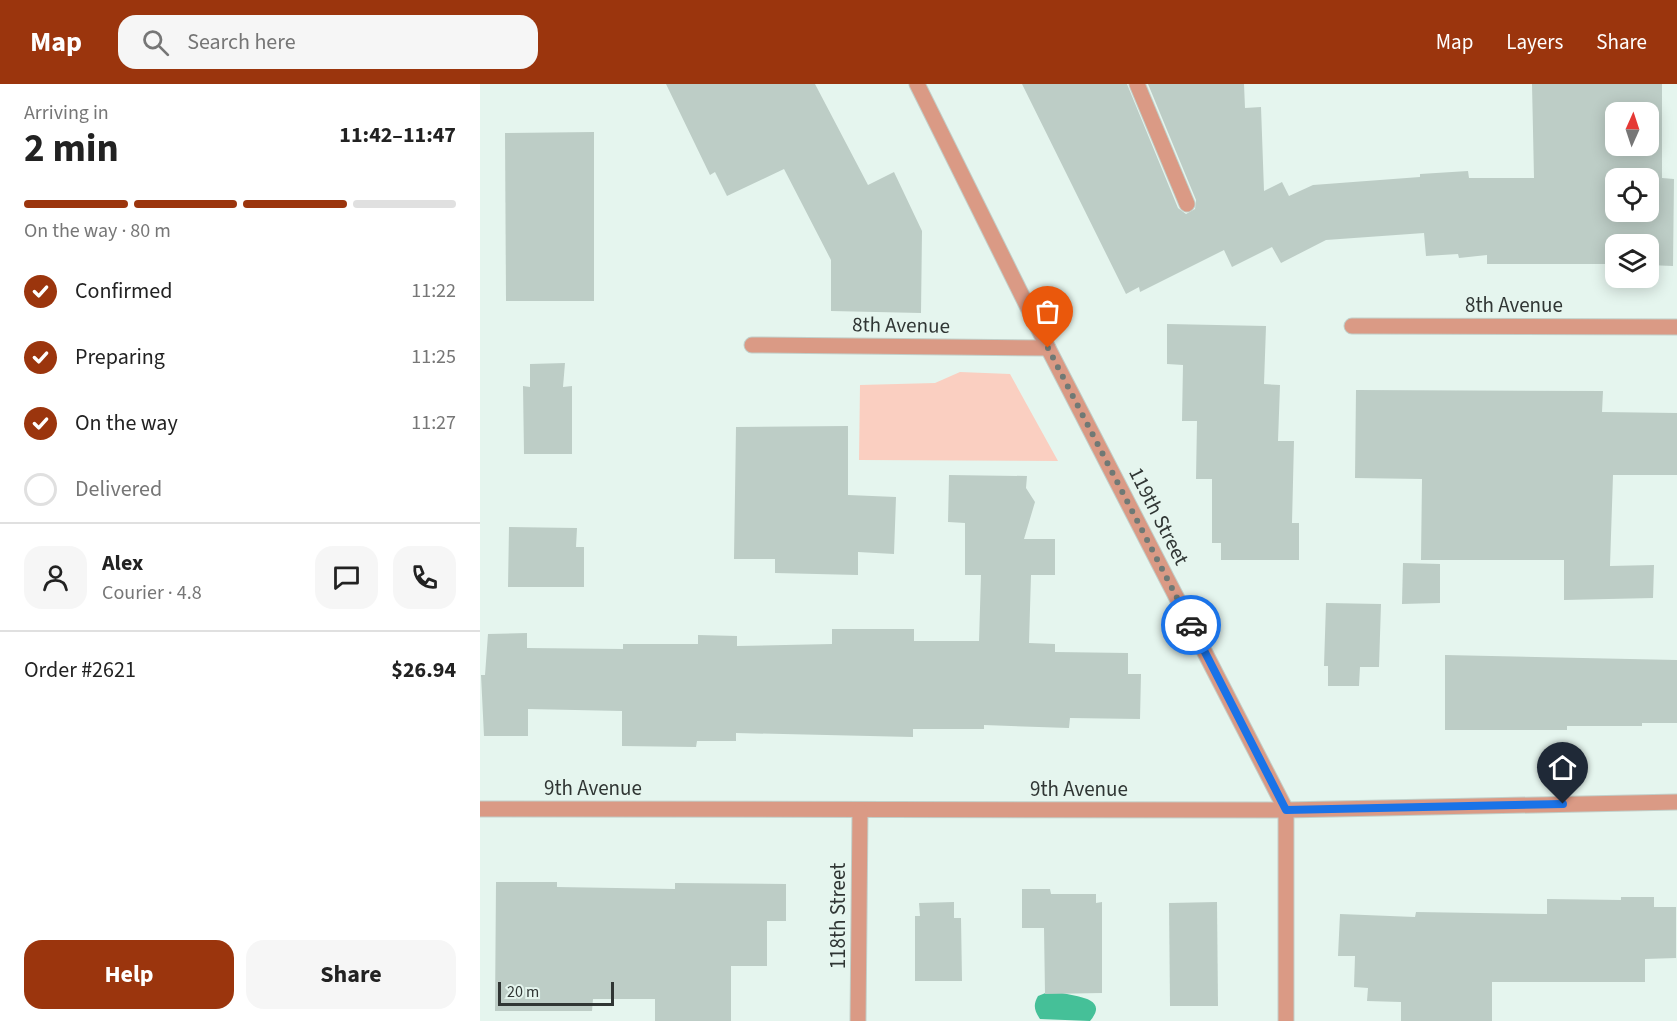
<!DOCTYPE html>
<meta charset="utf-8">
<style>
:root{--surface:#fff;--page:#f6f6f6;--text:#222;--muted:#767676;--line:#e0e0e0;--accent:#9b350d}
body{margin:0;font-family:"Source Sans 3",sans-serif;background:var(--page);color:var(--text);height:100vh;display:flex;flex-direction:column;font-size:22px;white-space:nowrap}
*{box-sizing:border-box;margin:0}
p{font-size:20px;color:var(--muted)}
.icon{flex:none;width:33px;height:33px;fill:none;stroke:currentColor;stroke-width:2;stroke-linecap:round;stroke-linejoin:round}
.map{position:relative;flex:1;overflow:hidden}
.panel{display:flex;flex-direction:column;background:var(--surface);width:480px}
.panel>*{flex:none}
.needle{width:39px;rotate:3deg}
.tools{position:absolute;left:1125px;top:18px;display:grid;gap:12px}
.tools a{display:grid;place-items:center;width:54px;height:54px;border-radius:12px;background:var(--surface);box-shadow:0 3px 15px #0003;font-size:30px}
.scale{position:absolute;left:18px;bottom:15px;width:116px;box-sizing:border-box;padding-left:6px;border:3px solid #303634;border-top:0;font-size:16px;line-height:21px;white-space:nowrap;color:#303634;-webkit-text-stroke:4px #e5f5ee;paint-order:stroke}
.pin{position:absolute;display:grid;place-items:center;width:51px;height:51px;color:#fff;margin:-62px -26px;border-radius:50% 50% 50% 0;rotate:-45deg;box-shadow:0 0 6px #0007}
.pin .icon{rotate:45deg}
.courier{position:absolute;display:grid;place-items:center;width:60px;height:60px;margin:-30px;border:4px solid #1a73e8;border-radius:50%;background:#fff;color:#222;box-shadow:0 2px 8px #0007}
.headline em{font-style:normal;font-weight:700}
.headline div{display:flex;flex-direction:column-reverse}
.headline{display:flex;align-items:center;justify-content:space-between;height:102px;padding:0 24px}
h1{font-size:39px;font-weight:700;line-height:45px}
.bar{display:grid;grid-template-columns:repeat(4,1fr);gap:9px 6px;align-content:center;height:72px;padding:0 24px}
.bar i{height:8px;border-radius:4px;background:var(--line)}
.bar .current{background:var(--accent)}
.bar p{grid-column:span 4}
.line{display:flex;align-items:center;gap:15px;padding:0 24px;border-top:2px solid var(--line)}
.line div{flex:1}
.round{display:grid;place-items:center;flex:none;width:63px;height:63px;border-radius:18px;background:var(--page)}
ol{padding:0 24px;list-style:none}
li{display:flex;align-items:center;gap:18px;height:66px}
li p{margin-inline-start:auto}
li .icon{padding:6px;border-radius:50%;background:var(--accent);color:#fff;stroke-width:4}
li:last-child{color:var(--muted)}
li i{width:33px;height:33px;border:3px solid var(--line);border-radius:50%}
.action{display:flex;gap:12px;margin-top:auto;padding:12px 24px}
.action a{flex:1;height:69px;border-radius:18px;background:var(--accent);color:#fff;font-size:24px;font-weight:700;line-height:69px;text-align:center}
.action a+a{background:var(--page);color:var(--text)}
header{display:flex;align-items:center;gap:36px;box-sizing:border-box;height:84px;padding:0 30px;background:var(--accent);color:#fff}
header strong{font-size:28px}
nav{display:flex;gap:33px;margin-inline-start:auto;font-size:21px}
.search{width:420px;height:54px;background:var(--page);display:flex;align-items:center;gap:15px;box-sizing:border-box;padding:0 21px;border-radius:18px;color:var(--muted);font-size:22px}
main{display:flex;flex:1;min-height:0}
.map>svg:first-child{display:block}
.green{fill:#facfc1}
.water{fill:#45c098}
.building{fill:#bdcdc6;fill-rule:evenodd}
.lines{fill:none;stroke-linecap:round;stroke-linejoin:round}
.minor-casing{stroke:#c1cfc9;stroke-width:17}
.minor{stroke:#da9a85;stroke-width:15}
.done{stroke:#6f7975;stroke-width:6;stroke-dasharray:0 10.8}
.route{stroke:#1a73e8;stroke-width:8}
.labels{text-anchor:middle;stroke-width:4.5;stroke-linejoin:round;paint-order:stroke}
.street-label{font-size:21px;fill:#303634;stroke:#e5f5ee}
</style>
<header>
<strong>Map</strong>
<div class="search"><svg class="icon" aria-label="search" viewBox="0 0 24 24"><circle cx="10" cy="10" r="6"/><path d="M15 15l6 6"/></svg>Search here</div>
<nav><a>Map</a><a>Layers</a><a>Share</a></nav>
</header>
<main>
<section class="panel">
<div class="headline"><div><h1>2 min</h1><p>Arriving in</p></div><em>11:42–11:47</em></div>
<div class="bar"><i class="current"></i><i class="current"></i><i class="current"></i><i></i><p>On the way · 80 m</p></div>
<ol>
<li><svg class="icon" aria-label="check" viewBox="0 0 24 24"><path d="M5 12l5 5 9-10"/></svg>Confirmed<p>11:22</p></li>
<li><svg class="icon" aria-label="check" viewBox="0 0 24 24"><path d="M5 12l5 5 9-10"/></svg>Preparing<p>11:25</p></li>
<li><svg class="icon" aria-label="check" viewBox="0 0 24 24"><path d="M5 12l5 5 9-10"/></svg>On the way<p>11:27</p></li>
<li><i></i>Delivered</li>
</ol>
<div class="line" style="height:108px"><a class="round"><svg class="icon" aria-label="person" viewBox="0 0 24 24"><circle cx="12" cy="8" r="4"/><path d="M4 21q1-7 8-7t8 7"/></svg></a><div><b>Alex</b><p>Courier · 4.8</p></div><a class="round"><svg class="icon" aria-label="chat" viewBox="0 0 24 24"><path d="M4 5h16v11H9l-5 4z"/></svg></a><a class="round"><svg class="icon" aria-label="phone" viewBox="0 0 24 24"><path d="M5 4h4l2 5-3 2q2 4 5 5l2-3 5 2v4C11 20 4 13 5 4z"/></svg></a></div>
<div class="line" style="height:78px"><div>Order #2621</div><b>$26.94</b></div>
<div class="action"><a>Help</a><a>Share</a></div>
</section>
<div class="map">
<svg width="1197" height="937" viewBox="0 0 1197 937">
<rect width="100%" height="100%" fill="#e5f5ee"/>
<polygon class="green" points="480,288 530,290 578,377 379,376 380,301 455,299"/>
<path class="water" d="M573,906C584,913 633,910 610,937L560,935C554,926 553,921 558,912Z"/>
<g class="building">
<polygon points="186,0 335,0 388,101 414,88 442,147 441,229 351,227 351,176 304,85 247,112 235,88 230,91"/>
<path d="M542,0H647L698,124L706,130L715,125L716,116L668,0H764L765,24L781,23L784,107L802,98L809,112L833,101L940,93V90L988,87L989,94H1054L1052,0H1182V94L1194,95L1193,182L1168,181V160H1136V180H1007V171L979,174L978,170L946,172L944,149L846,156L801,179L792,163L752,183L744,166L660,208L659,203L646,210ZM1136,28H1168V62H1136ZM1136,94H1168V128H1136Z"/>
<polygon points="114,48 114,217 26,217 25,49"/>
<polygon points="687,240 786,242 784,300 800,301 798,357 814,357 812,439 819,439 819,476 741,476 741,459 732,459 732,395 716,395 717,337 702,337 703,281 687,280"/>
<polygon points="85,279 83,303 92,302 92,370 44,370 43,302 50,303 50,280"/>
<polygon points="876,306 1123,307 1122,328 1197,329 1197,391 1133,391 1130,482 1174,481 1173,514 1084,516 1084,476 941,476 942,395 875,394"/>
<polygon points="368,342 368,411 416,413 414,470 378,468 378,491 295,489 295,475 254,475 256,343"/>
<polygon points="469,391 547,392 546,404 555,418 544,455 575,455 575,491 551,491 549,559 575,560 575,568 648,569 648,590 661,590 660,635 590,634 589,644 504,641 504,645 433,645 433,653 256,649 256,657 217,657 216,663 142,662 142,627 48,625 48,652 4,652 1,591 5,591 8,550 47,549 47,564 143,565 143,560 218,560 218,551 257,552 257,562 352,560 352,545 434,545 434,557 499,557 501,491 485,491 485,439 468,438"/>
<polygon points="29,443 97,444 96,463 104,463 104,503 28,503"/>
<polygon points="923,479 960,480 960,519 922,520"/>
<polygon points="846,519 901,520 899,583 880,583 879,602 848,602 848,582 844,582"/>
<polygon points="965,571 1197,576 1197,639 1162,639 1162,642 1087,642 1087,646 965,646"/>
<polygon points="16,798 77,798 77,803 195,805 195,799 306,800 306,837 287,837 287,882 251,882 251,937 175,937 175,915 113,915 112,927 15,927"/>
<polygon points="542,805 570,805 571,810 616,810 616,819 622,818 622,909 565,910 564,844 542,844"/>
<polygon points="1141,813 1174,813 1174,823 1196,823 1196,874 1165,875 1165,898 1012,898 1012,937 921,937 921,918 887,917 888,904 874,903 875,872 858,872 860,830 935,833 936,828 1067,830 1067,815 1141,816"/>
<polygon points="474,818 474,834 481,834 482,897 435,897 435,832 440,832 439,819"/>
<polygon points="737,818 738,922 690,922 689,819"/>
</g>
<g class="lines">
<g class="minor-casing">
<g id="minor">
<polyline points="437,0 568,264 806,726 806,937"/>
<polyline points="657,0 707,120"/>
<polyline points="872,242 1197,243"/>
<polyline points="272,261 568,264"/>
<polyline points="0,725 806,726 1197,718"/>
<polyline points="378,937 380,727"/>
</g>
</g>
<use href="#minor" class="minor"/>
</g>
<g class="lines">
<polyline class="done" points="568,264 711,541"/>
<polyline class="route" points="711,541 806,726 1083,720"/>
</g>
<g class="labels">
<g class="street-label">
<text x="1034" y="228">8th Avenue</text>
<text transform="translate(421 241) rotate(1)" y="7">8th Avenue</text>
<text transform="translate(679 432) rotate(63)" y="7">119th Street</text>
<text x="113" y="711">9th Avenue</text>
<text x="599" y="712">9th Avenue</text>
<text transform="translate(358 832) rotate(-90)" y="7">118th Street</text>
</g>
</g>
</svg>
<div class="tools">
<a><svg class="needle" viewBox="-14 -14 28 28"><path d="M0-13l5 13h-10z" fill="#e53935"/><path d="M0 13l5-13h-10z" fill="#767676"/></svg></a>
<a><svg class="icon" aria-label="locate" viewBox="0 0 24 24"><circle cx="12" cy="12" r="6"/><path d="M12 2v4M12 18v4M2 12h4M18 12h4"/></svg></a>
<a><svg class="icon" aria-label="layers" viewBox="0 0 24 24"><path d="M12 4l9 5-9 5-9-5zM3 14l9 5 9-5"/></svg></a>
</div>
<div class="scale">20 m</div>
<div class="pin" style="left:568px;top:264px;background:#ea580c"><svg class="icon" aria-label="bag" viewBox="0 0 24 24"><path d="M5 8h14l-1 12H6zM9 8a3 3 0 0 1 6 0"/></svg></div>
<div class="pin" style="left:1083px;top:720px;background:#1f2937"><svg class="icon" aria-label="home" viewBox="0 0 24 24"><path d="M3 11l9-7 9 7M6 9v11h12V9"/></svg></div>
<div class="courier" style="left:711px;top:541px"><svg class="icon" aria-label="car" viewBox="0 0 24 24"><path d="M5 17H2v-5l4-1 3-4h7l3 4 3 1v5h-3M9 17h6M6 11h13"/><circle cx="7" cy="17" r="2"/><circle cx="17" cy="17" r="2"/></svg></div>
</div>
</main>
